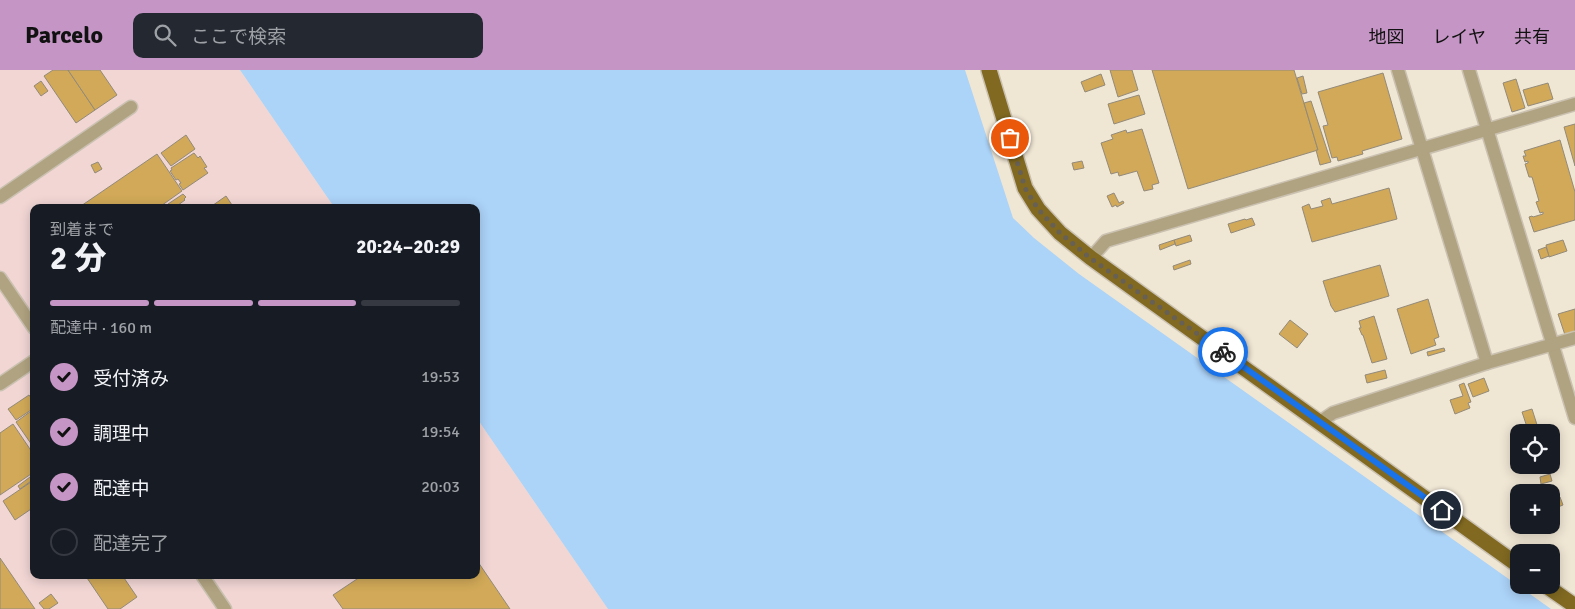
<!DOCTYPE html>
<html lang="ja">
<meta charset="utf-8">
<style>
:root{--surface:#171b24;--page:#242831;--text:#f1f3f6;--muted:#9ea1a6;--line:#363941;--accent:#c596c5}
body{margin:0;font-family:Signika,"Noto Sans JP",sans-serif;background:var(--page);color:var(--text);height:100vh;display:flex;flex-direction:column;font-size:19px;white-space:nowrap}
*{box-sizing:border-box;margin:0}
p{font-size:16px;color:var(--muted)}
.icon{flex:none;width:28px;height:28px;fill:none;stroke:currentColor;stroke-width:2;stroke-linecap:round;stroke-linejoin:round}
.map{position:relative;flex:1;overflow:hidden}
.side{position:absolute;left:30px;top:134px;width:450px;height:375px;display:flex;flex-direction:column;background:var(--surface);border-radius:10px;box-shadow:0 2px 12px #0003}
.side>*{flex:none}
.fabs{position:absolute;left:1510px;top:354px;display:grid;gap:10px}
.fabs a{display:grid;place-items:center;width:50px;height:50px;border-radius:10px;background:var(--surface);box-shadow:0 2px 12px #0003;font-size:25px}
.pin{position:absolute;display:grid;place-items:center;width:42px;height:42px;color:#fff;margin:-21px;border:2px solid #fff;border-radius:50%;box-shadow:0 1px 5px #0007}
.courier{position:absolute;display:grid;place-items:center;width:50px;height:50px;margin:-25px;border:4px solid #1a73e8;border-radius:50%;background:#fff;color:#222;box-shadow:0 1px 6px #0007}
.headline em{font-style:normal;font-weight:800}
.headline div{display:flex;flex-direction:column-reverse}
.headline{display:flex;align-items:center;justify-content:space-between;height:85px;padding:0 20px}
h1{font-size:32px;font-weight:800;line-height:38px}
.bar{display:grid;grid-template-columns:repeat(4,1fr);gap:8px 5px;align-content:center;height:60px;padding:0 20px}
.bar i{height:6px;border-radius:4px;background:var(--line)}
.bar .on{background:var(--accent)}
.bar p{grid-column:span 4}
ol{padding:0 20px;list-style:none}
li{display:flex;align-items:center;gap:15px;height:55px}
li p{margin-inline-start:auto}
li .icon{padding:5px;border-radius:50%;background:var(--accent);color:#111;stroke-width:4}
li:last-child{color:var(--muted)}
li i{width:28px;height:28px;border:2px solid var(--line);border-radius:50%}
header{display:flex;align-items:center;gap:30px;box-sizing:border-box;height:70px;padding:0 25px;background:var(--accent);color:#111}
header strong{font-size:24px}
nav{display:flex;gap:28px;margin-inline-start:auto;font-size:18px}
.search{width:350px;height:45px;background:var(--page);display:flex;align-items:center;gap:12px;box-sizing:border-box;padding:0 18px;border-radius:10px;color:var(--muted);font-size:19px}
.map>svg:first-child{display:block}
.industrial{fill:#f1d6d4}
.water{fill:#acd3f8}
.building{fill:#d1a958;stroke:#938a7a}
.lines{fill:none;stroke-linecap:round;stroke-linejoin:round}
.minor-casing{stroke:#cac1b1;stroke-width:15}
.major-casing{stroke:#cac1b1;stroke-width:18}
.minor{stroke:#b0a381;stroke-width:12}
.major{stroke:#816921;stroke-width:15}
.done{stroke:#666056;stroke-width:5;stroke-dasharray:0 9}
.route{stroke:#1a73e8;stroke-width:6}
</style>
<header>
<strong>Parcelo</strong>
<div class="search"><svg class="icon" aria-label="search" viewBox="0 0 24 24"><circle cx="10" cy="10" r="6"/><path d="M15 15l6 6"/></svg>ここで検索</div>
<nav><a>地図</a><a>レイヤ</a><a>共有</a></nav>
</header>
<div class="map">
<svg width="1575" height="539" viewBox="0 0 1575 539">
<rect width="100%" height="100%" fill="#f0e6d4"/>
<polygon class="industrial" points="0,0 240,0 334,137 34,138 34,505 476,505 476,347 608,539 0,539"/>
<polygon class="water" points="240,0 965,0 1013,148 1034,168 1079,204 1551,539 608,539 476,347 476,138 334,137"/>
<g class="building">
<polygon points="53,0 68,0 95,40 76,53 44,6"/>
<polygon points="68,0 100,0 117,25 95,40"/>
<polygon points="1110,0 1132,0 1138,20 1118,27"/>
<polygon points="1152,0 1294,0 1318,80 1188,119"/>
<polygon points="1383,3 1402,69 1362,81 1363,84 1338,91 1337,87 1332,88 1323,56 1328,55 1318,22"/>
<polygon points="1101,4 1105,15 1085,22 1081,12"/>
<polygon points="1303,6 1307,23 1302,24 1297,8"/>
<polygon points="1516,9 1525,38 1512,42 1503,13"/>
<polygon points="41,11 48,21 41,26 34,16"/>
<polygon points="1548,13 1553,29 1528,36 1523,20"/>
<polygon points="1139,25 1145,44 1114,54 1108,34"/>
<polygon points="1311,31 1331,92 1320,95 1316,80 1318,80 1304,33"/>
<polygon points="1575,54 1575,96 1564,57"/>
<polygon points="1142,59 1159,113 1152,115 1153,119 1144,121 1137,101 1119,106 1118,102 1111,104 1101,73 1113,69 1111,65 1126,60 1127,63"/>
<polygon points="186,65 195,79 171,96 161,83"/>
<polygon points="1560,70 1575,122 1575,150 1534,162 1529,147 1532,146 1533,147 1543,144 1543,142 1540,143 1536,132 1539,131 1532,107 1529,107 1525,94 1528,93 1528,91 1525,92 1523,86 1526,86 1524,81"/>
<polygon points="194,83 198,88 200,86 207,97 204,98 208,103 183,120 179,114 181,113 178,109 176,110 170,101 172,100 171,98"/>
<polygon points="157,84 182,121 158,138 78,138"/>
<polygon points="1082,91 1084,98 1074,100 1072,93"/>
<polygon points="98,92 102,99 95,103 91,95"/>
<polygon points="1389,118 1397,149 1312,172 1302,137 1309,134 1311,139 1323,136 1321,131 1330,128 1332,134"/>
<polygon points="1114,123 1119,133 1123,131 1124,133 1117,137 1116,135 1112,137 1107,126"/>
<polygon points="183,124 186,127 184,129 185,130 174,138 170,138 168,134"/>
<polygon points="226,126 234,138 209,138"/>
<polygon points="1252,148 1255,155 1231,163 1228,154 1245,149 1246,150"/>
<polygon points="1190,165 1192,171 1176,176 1174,170"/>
<polygon points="1174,170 1175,174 1160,180 1159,175"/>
<polygon points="1563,170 1567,181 1549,187 1546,175"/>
<polygon points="1546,177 1549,186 1541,189 1538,180"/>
<polygon points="1190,190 1191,194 1174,200 1173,196"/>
<polygon points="1380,195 1389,226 1335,242 1331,236 1323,211"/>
<polygon points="1428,229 1439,267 1434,269 1436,275 1411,284 1397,239"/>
<polygon points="1575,239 1575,261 1565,265 1558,244"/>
<polygon points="1374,246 1387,289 1372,293 1363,265 1362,265 1359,258 1361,258 1359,251"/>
<polygon points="1290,250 1308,264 1297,278 1279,264"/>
<polygon points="1444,278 1445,281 1428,286 1427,282"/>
<polygon points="1385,300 1387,308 1367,313 1365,305"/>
<polygon points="1484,308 1489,321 1473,327 1468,314"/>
<polygon points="1464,313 1471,332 1468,333 1470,338 1455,344 1450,330 1463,326 1459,315"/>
<polygon points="29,325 34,332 34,338 16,350 8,339"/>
<polygon points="34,339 34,378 16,352"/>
<polygon points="1532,339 1538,358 1528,360 1522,342"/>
<polygon points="13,354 34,385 34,402 0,425 0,363"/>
<polygon points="34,404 34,409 20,419 18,416"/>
<polygon points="1550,404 1552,411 1541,414 1540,407"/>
<polygon points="34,410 34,437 15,450 3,431"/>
<polygon points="1560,427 1563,435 1553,439 1551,430"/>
<polygon points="0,488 35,539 0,539"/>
<polygon points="476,489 510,539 343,539 333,525 363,505 476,505"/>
<polygon points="85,505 122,505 137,527 120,539 108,539"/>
<polygon points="51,524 58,533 49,539 44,539 39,533"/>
</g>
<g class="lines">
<g class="minor-casing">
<g id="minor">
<polyline points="1398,0 1487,293"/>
<polyline points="1469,0 1575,348"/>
<polyline points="0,127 131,37"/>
<polyline points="1091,188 1106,171 1575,34"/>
<polyline points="0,208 34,258"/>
<polyline points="0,314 34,291"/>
<polyline points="1320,352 1333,343 1487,293 1575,268"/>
<polyline points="202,505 225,539"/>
</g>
</g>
<g class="major-casing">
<g id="major">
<polyline points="989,0 1025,118 1038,139 1060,163 1091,188 1519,496"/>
<polyline points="1545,515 1575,536"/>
</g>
</g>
<use href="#minor" class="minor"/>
<use href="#major" class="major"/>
</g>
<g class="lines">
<polyline class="done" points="1010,68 1025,118 1038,139 1060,163 1090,188 1223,282"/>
<polyline class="route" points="1223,282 1442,440"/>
</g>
</svg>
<div class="fabs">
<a><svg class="icon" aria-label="locate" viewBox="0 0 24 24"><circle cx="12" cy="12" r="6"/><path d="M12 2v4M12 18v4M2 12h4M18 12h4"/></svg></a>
<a>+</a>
<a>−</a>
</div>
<div class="pin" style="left:1010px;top:68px;background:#ea580c"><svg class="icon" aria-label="bag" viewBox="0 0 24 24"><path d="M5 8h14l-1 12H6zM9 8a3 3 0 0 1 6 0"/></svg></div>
<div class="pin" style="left:1442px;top:440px;background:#1f2937"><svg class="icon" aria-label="home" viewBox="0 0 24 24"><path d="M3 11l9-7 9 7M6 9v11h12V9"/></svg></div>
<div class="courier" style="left:1223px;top:282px"><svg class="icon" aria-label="bike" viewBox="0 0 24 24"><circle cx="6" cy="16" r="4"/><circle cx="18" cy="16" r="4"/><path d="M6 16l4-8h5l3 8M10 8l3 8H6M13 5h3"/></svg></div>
<section class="side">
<div class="headline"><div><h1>2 分</h1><p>到着まで</p></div><em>20:24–20:29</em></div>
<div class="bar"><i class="on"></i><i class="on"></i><i class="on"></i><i></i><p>配達中 · 160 m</p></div>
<ol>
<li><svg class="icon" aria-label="check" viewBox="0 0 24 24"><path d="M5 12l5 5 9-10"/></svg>受付済み<p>19:53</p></li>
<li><svg class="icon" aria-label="check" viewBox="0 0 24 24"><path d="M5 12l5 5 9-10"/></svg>調理中<p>19:54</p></li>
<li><svg class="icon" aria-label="check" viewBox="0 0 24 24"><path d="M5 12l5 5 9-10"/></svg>配達中<p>20:03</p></li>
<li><i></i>配達完了</li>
</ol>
</section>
</div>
